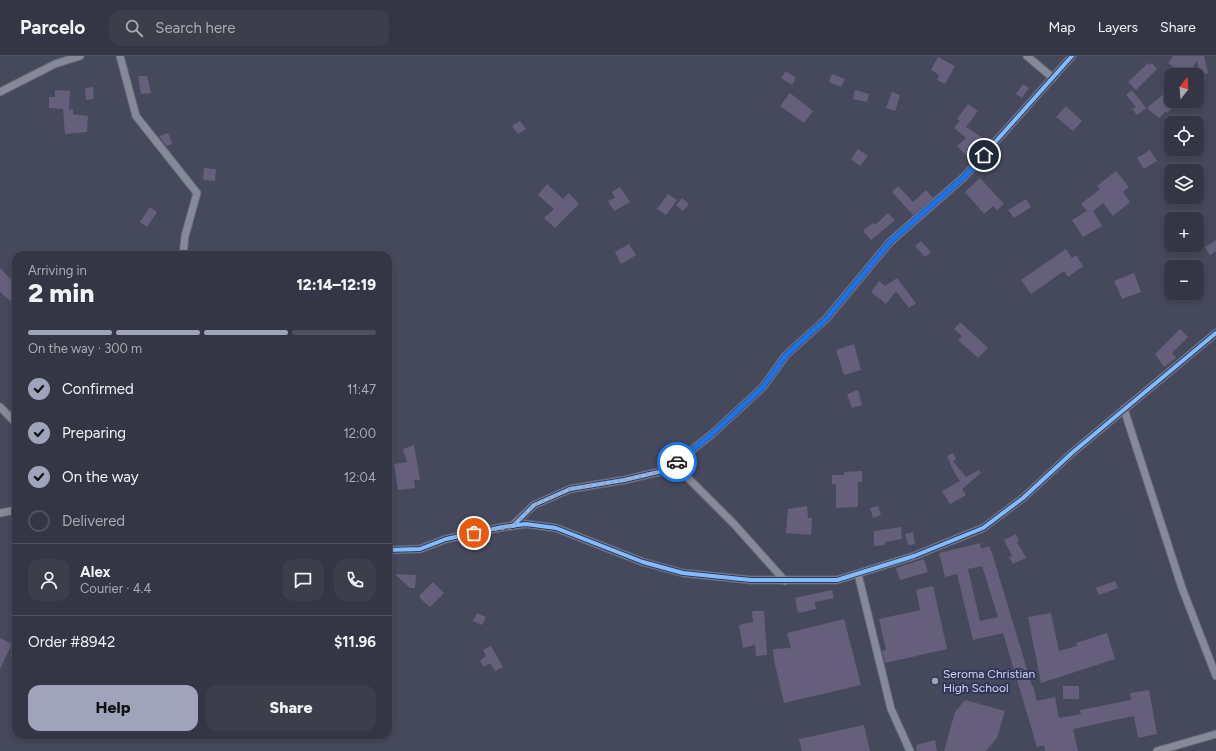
<!DOCTYPE html>
<meta charset="utf-8">
<style>
:root{--surface:#343645;--page:#3c3e4c;--text:#f1f3f6;--muted:#a9abb3;--line:#4e505e;--accent:#a0a4ba}
body{margin:0;font-family:Figtree,sans-serif;background:var(--page);color:var(--text);height:100vh;display:flex;flex-direction:column;font-size:15px;white-space:nowrap}
*{box-sizing:border-box;margin:0}
p{font-size:13px;color:var(--muted)}
.icon{flex:none;width:22px;height:22px;fill:none;stroke:currentColor;stroke-width:2;stroke-linecap:round;stroke-linejoin:round}
.map{position:relative;flex:1;overflow:hidden}
.panel{position:absolute;left:12px;top:195px;width:380px;height:488px;display:flex;flex-direction:column;background:var(--surface);border-radius:12px;box-shadow:0 2px 6px #0003,0 0 0 1px var(--line)}
.panel>*{flex:none}
.needle{width:26px;rotate:17deg}
.tools{position:absolute;left:1164px;top:12px;display:grid;gap:8px}
.tools a{display:grid;place-items:center;width:40px;height:40px;border-radius:8px;background:var(--surface);box-shadow:0 2px 6px #0003,0 0 0 1px var(--line);font-size:20px}
.pin{position:absolute;display:grid;place-items:center;width:34px;height:34px;color:#fff;margin:-17px;border:2px solid #fff;border-radius:50%;box-shadow:0 1px 4px #0007}
.courier{position:absolute;display:grid;place-items:center;width:40px;height:40px;margin:-20px;border:3px solid #1a73e8;border-radius:50%;background:#fff;color:#222;box-shadow:0 1px 5px #0007}
.overview em{font-style:normal;font-weight:800}
.overview div{display:flex;flex-direction:column-reverse}
.overview{display:flex;align-items:center;justify-content:space-between;height:68px;padding:0 16px}
h1{font-size:26px;font-weight:800;line-height:30px}
.bar{display:grid;grid-template-columns:repeat(4,1fr);gap:6px 4px;align-content:center;height:48px;padding:0 16px}
.bar i{height:5px;border-radius:3px;background:var(--line)}
.bar .active{background:var(--accent)}
.bar p{grid-column:span 4}
.line{display:flex;align-items:center;gap:10px;padding:0 16px;border-top:1px solid var(--line)}
.line div{flex:1}
.round{display:grid;place-items:center;flex:none;width:42px;height:42px;border-radius:12px;background:var(--page)}
ol{padding:0 16px;list-style:none}
li{display:flex;align-items:center;gap:12px;height:44px}
li p{margin-inline-start:auto}
li .icon{padding:4px;border-radius:50%;background:var(--accent);color:#111;stroke-width:4}
li:last-child{color:var(--muted)}
li i{width:22px;height:22px;border:2px solid var(--line);border-radius:50%}
.button{display:flex;gap:8px;margin-top:auto;padding:8px 16px}
.button a{flex:1;height:46px;border-radius:12px;background:var(--accent);color:#111;font-size:16px;font-weight:800;line-height:46px;text-align:center}
.button a+a{background:var(--page);color:var(--text)}
header{display:flex;align-items:center;gap:24px;box-sizing:border-box;height:56px;padding:0 20px;background:var(--surface);border-bottom:1px solid var(--line)}
header strong{font-size:19px}
nav{display:flex;gap:22px;margin-inline-start:auto;font-size:14px}
.search{width:280px;height:36px;background:var(--page);display:flex;align-items:center;gap:10px;box-sizing:border-box;padding:0 14px;border-radius:12px;color:var(--muted);font-size:15px}
.map>svg:first-child{display:block}
.building{fill:#655f7c;fill-rule:evenodd}
.lines{fill:none;stroke-linecap:round;stroke-linejoin:round}
.minor-casing{stroke:#636678;stroke-width:9}
.minor{stroke:#868998;stroke-width:7}
.cycleway-casing{stroke:#31365a;stroke-width:6}
.cycleway{stroke:#80bcff;stroke-width:4}
.done{stroke:#a0a4ba;stroke-width:4;stroke-dasharray:0 7.2}
.route{stroke:#1a73e8;stroke-width:5}
.poi-dot{fill:#a0a4ba;stroke:#31365a;stroke-width:1.5}
.labels{text-anchor:middle;stroke-width:4;stroke-linejoin:round;paint-order:stroke}
.poi-label{font-size:12px;fill:#d0d5ec;stroke:#31365a;text-anchor:start}
</style>
<header>
<strong>Parcelo</strong>
<div class="search"><svg class="icon" aria-label="search" viewBox="0 0 24 24"><circle cx="10" cy="10" r="6"/><path d="M15 15l6 6"/></svg>Search here</div>
<nav><a>Map</a><a>Layers</a><a>Share</a></nav>
</header>
<div class="map">
<svg width="1216" height="695" viewBox="0 0 1216 695">
<rect width="100%" height="100%" fill="#46485c"/>
<g class="building">
<polygon points="1173,0 1204,0 1208,17 1200,19 1197,5 1187,19 1185,19 1168,7"/>
<polygon points="938,1 955,10 945,28 937,24 939,19 931,14"/>
<polygon points="1148,7 1149,9 1152,7 1157,13 1136,34 1128,26"/>
<polygon points="786,15 796,22 792,29 781,22"/>
<polygon points="832,18 845,23 841,31 829,26"/>
<polygon points="138,20 147,20 151,37 141,38"/>
<polygon points="1023,28 1029,32 1022,42 1016,38"/>
<polygon points="93,31 94,43 86,44 85,32"/>
<polygon points="55,34 70,35 69,54 73,53 73,58 88,60 87,76 65,78 63,53 49,52 49,41 55,41"/>
<polygon points="855,34 869,38 867,46 853,43"/>
<polygon points="1132,34 1146,52 1137,59 1132,53 1136,51 1126,39"/>
<polygon points="1167,35 1171,39 1171,45 1180,45 1167,57 1166,55 1159,62 1147,52"/>
<polygon points="892,36 900,39 895,55 886,52"/>
<polygon points="790,37 813,55 804,67 780,50"/>
<polygon points="968,48 978,55 966,71 984,83 970,104 957,90 966,82 954,72 960,65 957,63"/>
<polygon points="1066,50 1082,65 1073,75 1056,61"/>
<polygon points="520,65 526,73 518,78 512,70"/>
<polygon points="168,77 172,88 166,90 159,80"/>
<polygon points="858,93 868,100 860,110 851,103"/>
<polygon points="1150,94 1157,105 1144,113 1137,102"/>
<polygon points="204,112 216,113 215,125 203,124"/>
<polygon points="1116,115 1129,131 1123,136 1130,146 1113,160 1103,147 1093,155 1102,170 1083,181 1072,164 1087,155 1081,148 1100,133 1097,130"/>
<polygon points="980,122 1004,148 997,154 993,150 984,158 965,136"/>
<polygon points="547,128 563,143 569,137 579,148 555,172 544,162 554,153 538,139"/>
<polygon points="898,130 913,146 926,134 933,142 913,159 892,136"/>
<polygon points="620,131 630,146 614,155 608,145 615,142 612,136"/>
<polygon points="668,138 677,144 666,159 657,153"/>
<polygon points="682,142 689,148 683,155 676,149"/>
<polygon points="1026,143 1031,151 1014,162 1008,154"/>
<polygon points="150,151 157,156 147,171 140,166"/>
<polygon points="888,157 895,164 871,184 863,175 873,167 875,169"/>
<polygon points="1216,184 1216,195 1210,199 1205,191"/>
<polygon points="921,185 931,196 925,201 915,190"/>
<polygon points="629,188 636,199 621,208 615,196"/>
<polygon points="1066,193 1072,202 1076,199 1083,210 1068,221 1064,215 1031,238 1021,224"/>
<polygon points="0,212 16,229 16,250 0,236"/>
<polygon points="1134,217 1141,236 1122,243 1114,225"/>
<polygon points="897,222 916,247 909,252 896,235 886,248 871,236 879,225 885,230"/>
<polygon points="960,266 988,292 978,302 958,284 962,280 954,273"/>
<polygon points="1180,273 1188,281 1172,297 1176,302 1164,311 1155,298"/>
<polygon points="854,288 861,314 844,319 836,294"/>
<polygon points="858,334 862,349 852,352 847,338"/>
<polygon points="414,389 420,424 414,424 415,432 398,434 394,408 407,406 403,393"/>
<polygon points="953,397 956,403 953,405 966,421 979,414 981,417 962,433 966,439 950,448 942,435 960,425 955,418 947,400"/>
<polygon points="862,415 862,426 858,426 858,451 836,452 836,428 832,428 832,419 844,419 844,416"/>
<polygon points="807,450 808,462 812,462 811,479 786,477 788,453"/>
<polygon points="878,450 881,459 873,462 870,452"/>
<polygon points="901,471 902,483 885,486 885,489 874,490 874,475"/>
<polygon points="913,476 915,488 908,489 905,478"/>
<polygon points="1016,478 1019,485 1017,486 1026,502 1013,508 1009,501 1012,500 1004,484"/>
<path d="M980,487L981,493L989,490L992,497L1032,630H1031H1033L1037,645L1055,641L1059,662L1081,658L1080,654L1131,644L1130,637L1149,634L1157,678L1138,682L1134,660L1073,673L1078,695H1045L1044,689L1037,691L1003,577L973,584L957,518L945,521L939,497ZM982,510L998,561L980,565L968,513Z"/>
<polygon points="924,503 928,516 900,524 896,512"/>
<polygon points="395,518 416,519 415,532 410,532"/>
<polygon points="1115,525 1118,532 1099,539 1096,532"/>
<polygon points="433,526 444,537 430,551 420,542 420,539"/>
<polygon points="933,530 947,593 885,607 882,595 886,594 879,563 920,554 916,534"/>
<polygon points="832,534 834,542 815,546 816,553 798,557 795,542"/>
<polygon points="752,555 764,555 767,599 756,600 755,589 743,592 739,569 753,566"/>
<polygon points="477,557 486,561 482,569 473,565"/>
<polygon points="1051,557 1059,595 1077,590 1076,587 1107,577 1115,603 1041,627 1028,561"/>
<polygon points="844,563 861,629 784,647 774,604 773,593 791,592 787,577"/>
<polygon points="0,582 12,588 0,613"/>
<polygon points="491,590 503,611 495,615 490,607 484,611 480,605 486,600 483,594"/>
<rect x="1063" y="630" width="16" height="13"/>
<polygon points="965,644 1005,655 997,682 986,695 944,695 955,656"/>
<polygon points="864,669 870,695 802,695 799,683"/>
<polygon points="935,684 937,695 917,695 916,689"/>
</g>
<g class="lines">
<g class="minor-casing">
<g id="minor">
<polyline points="120,0 136,60 197,137 185,180 183,199"/>
<polyline points="1027,0 1053,22"/>
<polyline points="0,36 55,8 80,0"/>
<polyline points="0,351 16,367"/>
<polyline points="1124,353 1182,532 1216,620"/>
<polyline points="674,408 734,468 785,525"/>
<polyline points="0,457 16,454"/>
<polyline points="513,469 534,449 570,433 624,424 667,414 712,378 763,331 786,299 826,263 890,186 964,121 1072,0"/>
<polyline points="388,494 420,493 446,483 503,471 526,468 556,472 643,506 683,517 751,524 837,524 914,500 983,472 1023,442 1073,396 1216,277"/>
<polyline points="858,518 891,653 910,695"/>
<polyline points="1157,695 1216,678"/>
</g>
</g>
<use href="#minor" class="minor"/>
<g class="cycleway-casing">
<g id="cycleway">
<polyline points="513,470 534,449 570,433 624,424 667,414 712,378 763,331 786,299 826,263 890,186 964,121 1072,0"/>
<polyline points="388,494 420,493 446,483 503,471 526,468 556,472 643,506 683,517 751,524 837,524 914,500 983,472 1023,442 1073,396 1216,277"/>
</g>
</g>
<use href="#cycleway" class="cycleway"/>
</g>
<g class="lines">
<polyline class="done" points="474,477 513,470 534,449 570,433 624,424 653,417 667,414 677,406"/>
<polyline class="route" points="677,406 712,378 763,331 786,299 826,263 890,186 964,121 984,99"/>
</g>
<circle class="poi-dot" cx="935" cy="625" r="4"/>
<g class="labels">
<g class="poi-label">
<text x="943" y="622">Seroma Christian<tspan x="943" dy="14">High School</tspan></text>
</g>
</g>
</svg>
<div class="tools">
<a><svg class="needle" viewBox="-14 -14 28 28"><path d="M0-13l5 13h-10z" fill="#e53935"/><path d="M0 13l5-13h-10z" fill="#a9abb3"/></svg></a>
<a><svg class="icon" aria-label="locate" viewBox="0 0 24 24"><circle cx="12" cy="12" r="6"/><path d="M12 2v4M12 18v4M2 12h4M18 12h4"/></svg></a>
<a><svg class="icon" aria-label="layers" viewBox="0 0 24 24"><path d="M12 4l9 5-9 5-9-5zM3 14l9 5 9-5"/></svg></a>
<a>+</a>
<a>−</a>
</div>
<div class="pin" style="left:474px;top:477px;background:#ea580c"><svg class="icon" aria-label="bag" viewBox="0 0 24 24"><path d="M5 8h14l-1 12H6zM9 8a3 3 0 0 1 6 0"/></svg></div>
<div class="pin" style="left:984px;top:99px;background:#1f2937"><svg class="icon" aria-label="home" viewBox="0 0 24 24"><path d="M3 11l9-7 9 7M6 9v11h12V9"/></svg></div>
<div class="courier" style="left:677px;top:406px"><svg class="icon" aria-label="car" viewBox="0 0 24 24"><path d="M5 17H2v-5l4-1 3-4h7l3 4 3 1v5h-3M9 17h6M6 11h13"/><circle cx="7" cy="17" r="2"/><circle cx="17" cy="17" r="2"/></svg></div>
<section class="panel">
<div class="overview"><div><h1>2 min</h1><p>Arriving in</p></div><em>12:14–12:19</em></div>
<div class="bar"><i class="active"></i><i class="active"></i><i class="active"></i><i></i><p>On the way · 300 m</p></div>
<ol>
<li><svg class="icon" aria-label="check" viewBox="0 0 24 24"><path d="M5 12l5 5 9-10"/></svg>Confirmed<p>11:47</p></li>
<li><svg class="icon" aria-label="check" viewBox="0 0 24 24"><path d="M5 12l5 5 9-10"/></svg>Preparing<p>12:00</p></li>
<li><svg class="icon" aria-label="check" viewBox="0 0 24 24"><path d="M5 12l5 5 9-10"/></svg>On the way<p>12:04</p></li>
<li><i></i>Delivered</li>
</ol>
<div class="line" style="height:72px"><a class="round"><svg class="icon" aria-label="person" viewBox="0 0 24 24"><circle cx="12" cy="8" r="4"/><path d="M4 21q1-7 8-7t8 7"/></svg></a><div><b>Alex</b><p>Courier · 4.4</p></div><a class="round"><svg class="icon" aria-label="chat" viewBox="0 0 24 24"><path d="M4 5h16v11H9l-5 4z"/></svg></a><a class="round"><svg class="icon" aria-label="phone" viewBox="0 0 24 24"><path d="M5 4h4l2 5-3 2q2 4 5 5l2-3 5 2v4C11 20 4 13 5 4z"/></svg></a></div>
<div class="line" style="height:52px"><div>Order #8942</div><b>$11.96</b></div>
<div class="button"><a>Help</a><a>Share</a></div>
</section>
</div>
